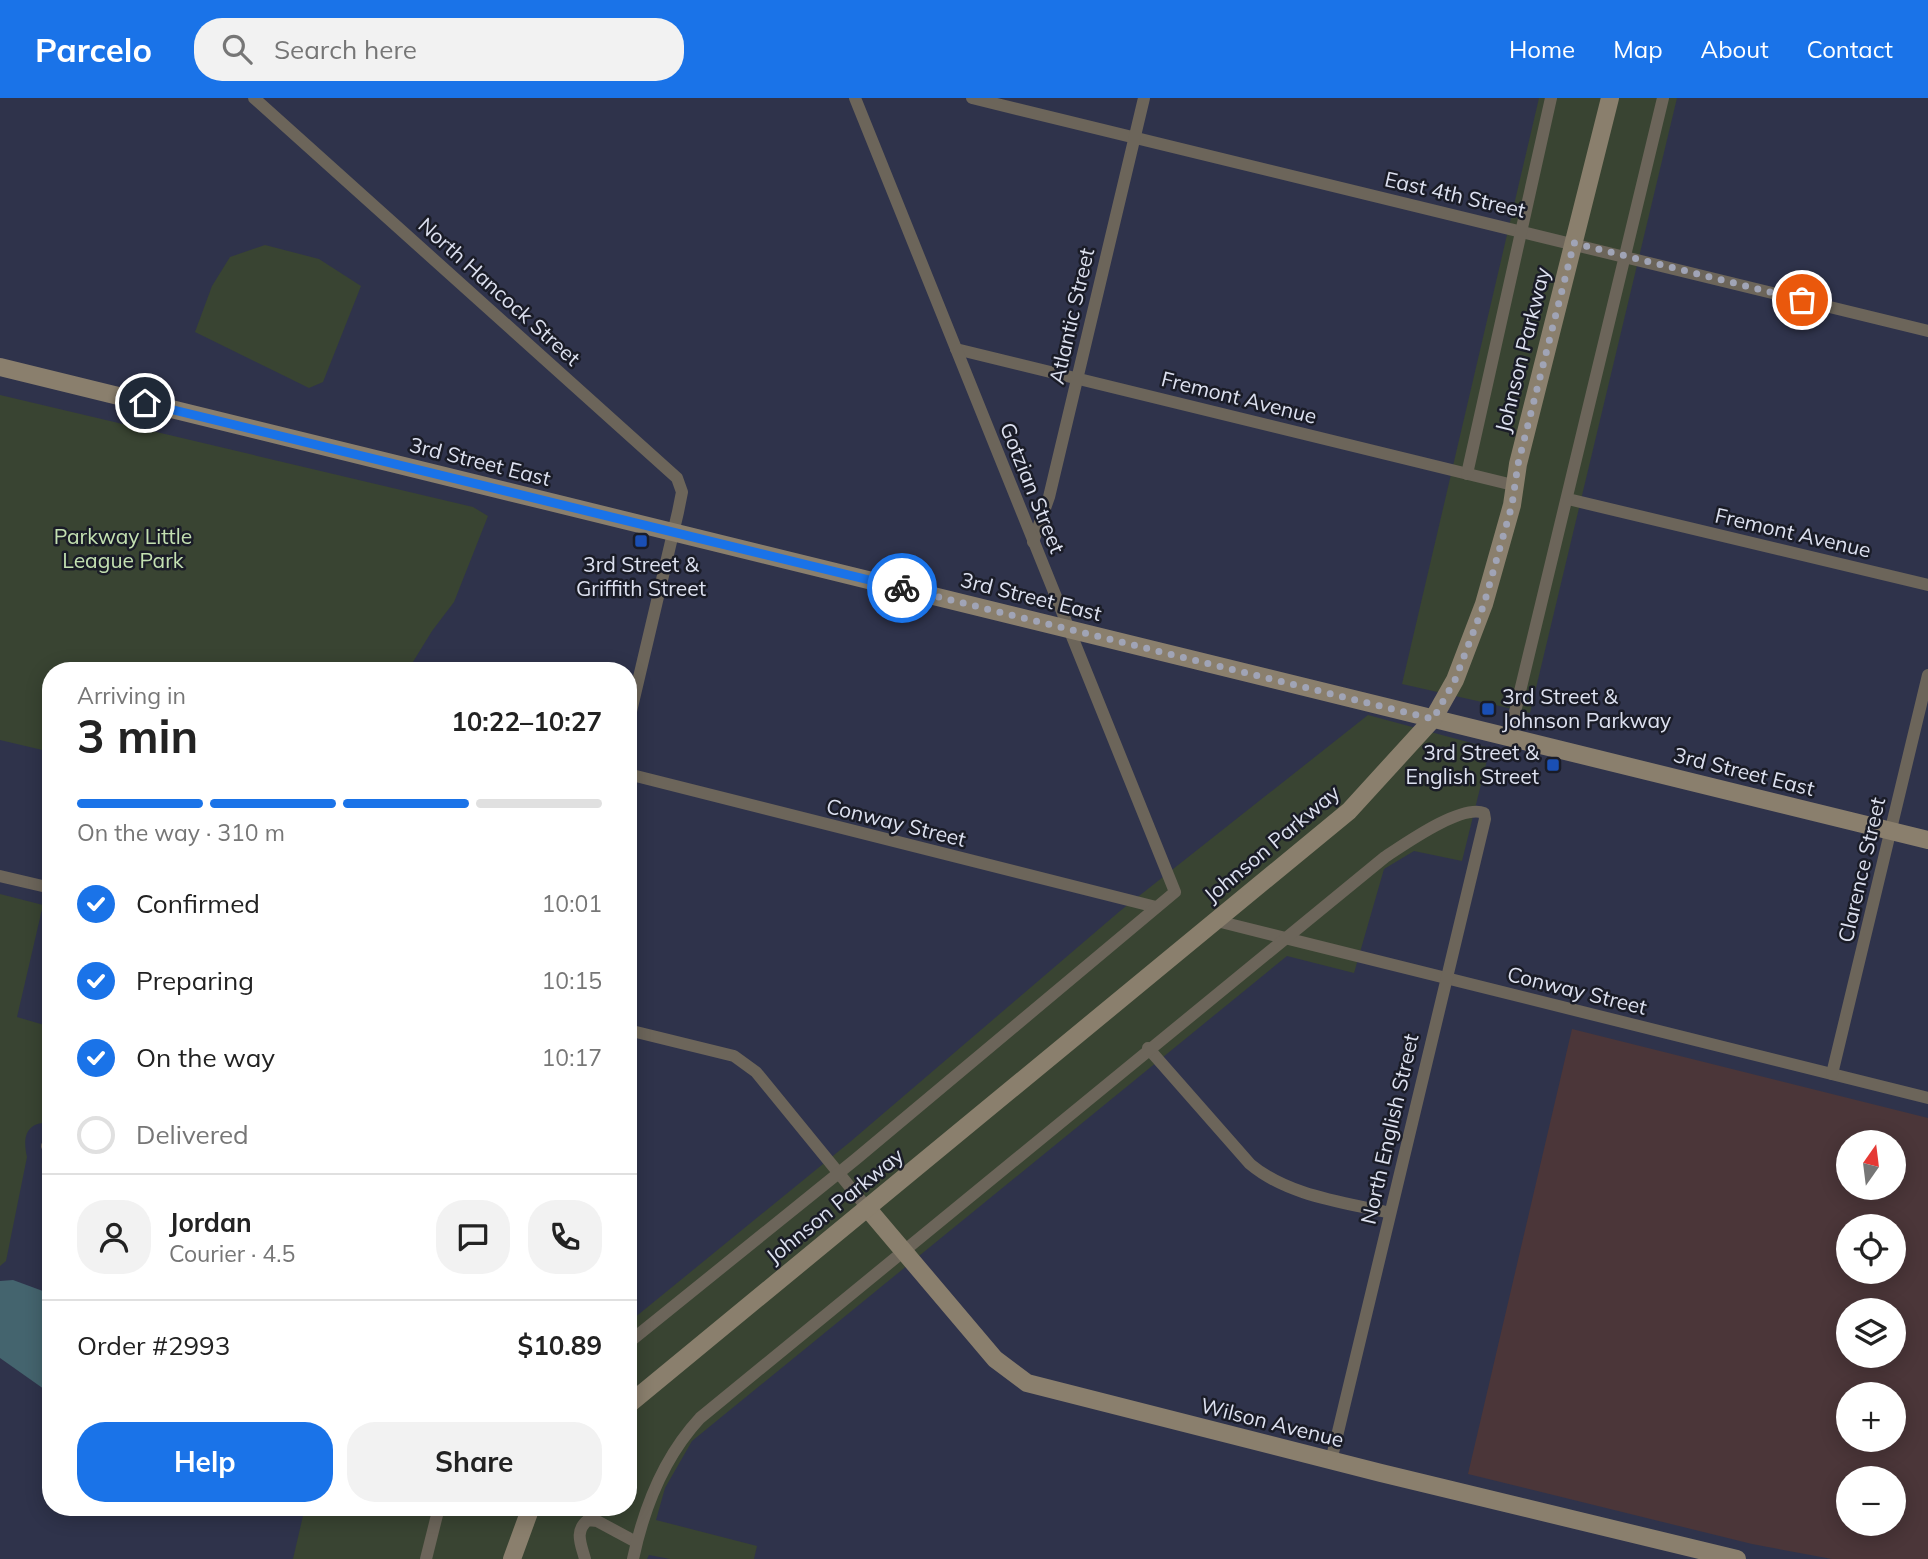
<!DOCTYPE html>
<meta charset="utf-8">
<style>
:root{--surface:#fff;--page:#f2f2f2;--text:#222;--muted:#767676;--line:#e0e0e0;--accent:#1a73e8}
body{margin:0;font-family:Mulish,sans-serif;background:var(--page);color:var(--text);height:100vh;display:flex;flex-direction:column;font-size:26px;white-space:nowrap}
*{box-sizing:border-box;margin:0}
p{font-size:23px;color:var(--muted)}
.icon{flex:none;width:38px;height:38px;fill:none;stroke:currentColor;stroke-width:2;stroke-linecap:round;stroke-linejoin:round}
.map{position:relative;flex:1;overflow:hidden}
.drawer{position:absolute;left:42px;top:564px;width:595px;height:854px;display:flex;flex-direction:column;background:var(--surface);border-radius:28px;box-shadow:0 4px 18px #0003}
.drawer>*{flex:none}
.needle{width:46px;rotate:14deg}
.fabs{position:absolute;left:1836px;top:1032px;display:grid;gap:14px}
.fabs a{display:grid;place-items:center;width:70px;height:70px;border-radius:50%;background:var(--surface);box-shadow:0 4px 18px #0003;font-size:35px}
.pin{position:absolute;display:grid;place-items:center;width:60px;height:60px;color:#fff;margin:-30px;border:4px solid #fff;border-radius:50%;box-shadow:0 2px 7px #0007}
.courier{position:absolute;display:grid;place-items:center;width:70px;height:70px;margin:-35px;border:5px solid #1a73e8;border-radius:50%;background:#fff;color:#222;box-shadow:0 2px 9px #0007}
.overview em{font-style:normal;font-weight:700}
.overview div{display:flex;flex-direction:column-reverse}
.overview{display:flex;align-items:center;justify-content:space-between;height:119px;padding:0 35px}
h1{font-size:46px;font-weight:700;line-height:52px}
.bar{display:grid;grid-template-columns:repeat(4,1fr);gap:10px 7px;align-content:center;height:84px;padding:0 35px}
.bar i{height:9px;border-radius:5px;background:var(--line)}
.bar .current{background:var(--accent)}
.bar p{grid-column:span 4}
.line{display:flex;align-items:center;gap:18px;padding:0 35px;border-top:2px solid var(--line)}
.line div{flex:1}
.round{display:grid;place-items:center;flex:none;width:74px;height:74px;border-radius:28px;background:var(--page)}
ol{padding:0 35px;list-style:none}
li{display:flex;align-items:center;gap:21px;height:77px}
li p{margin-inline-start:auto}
li .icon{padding:7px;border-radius:50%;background:var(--accent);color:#fff;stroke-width:4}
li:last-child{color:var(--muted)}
li i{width:38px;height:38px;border:4px solid var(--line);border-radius:50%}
.primary-button{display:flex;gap:14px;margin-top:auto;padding:14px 35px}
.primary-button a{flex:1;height:80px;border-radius:28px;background:var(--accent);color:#fff;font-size:28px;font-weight:700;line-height:80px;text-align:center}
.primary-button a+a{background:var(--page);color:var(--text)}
header{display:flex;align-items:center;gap:42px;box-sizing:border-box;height:98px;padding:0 35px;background:var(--accent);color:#fff}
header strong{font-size:33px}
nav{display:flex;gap:38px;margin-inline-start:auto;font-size:24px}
.search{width:490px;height:63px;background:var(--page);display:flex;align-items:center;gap:18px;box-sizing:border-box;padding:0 24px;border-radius:28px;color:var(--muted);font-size:26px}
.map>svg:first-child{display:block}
.commercial{fill:#4b3639;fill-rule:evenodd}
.green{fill:#394432}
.water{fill:#44646e}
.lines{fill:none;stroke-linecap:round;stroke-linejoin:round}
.street{stroke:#6c655a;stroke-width:12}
.secondary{stroke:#8a7f6d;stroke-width:18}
.done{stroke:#a0a4b6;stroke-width:7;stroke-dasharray:0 12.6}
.route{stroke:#1a73e8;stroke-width:9}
.transit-dot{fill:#1a4fb4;stroke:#1a1c27;stroke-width:2.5}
.labels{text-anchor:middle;stroke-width:5;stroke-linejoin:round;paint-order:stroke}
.street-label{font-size:21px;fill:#dde1f0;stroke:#1a1c27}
.park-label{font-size:21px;fill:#c3e0b1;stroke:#1a1c27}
.poi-label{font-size:21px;fill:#dde1f0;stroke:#1a1c27}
</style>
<header>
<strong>Parcelo</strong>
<div class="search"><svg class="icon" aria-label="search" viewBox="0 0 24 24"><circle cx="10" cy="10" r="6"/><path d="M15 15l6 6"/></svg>Search here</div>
<nav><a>Home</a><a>Map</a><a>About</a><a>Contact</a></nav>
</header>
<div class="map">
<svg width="1928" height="1461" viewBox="0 0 1928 1461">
<rect width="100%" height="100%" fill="#2f334b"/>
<path class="commercial" d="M1572,931L1928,1020V1461H1832L1752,1446L1468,1376ZM1848,1045H1894V1090H1848ZM1848,1129H1894V1174H1848ZM1848,1213H1894V1258H1848ZM1848,1297H1894V1342H1848ZM1848,1381H1894V1426H1848Z"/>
<g class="green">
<polygon points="1539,0 1677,0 1530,615 1402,586"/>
<polygon points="265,147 319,161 361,188 323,284 309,290 195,234 212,188 230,159"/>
<polygon points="0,297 473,409 488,418 454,504 432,533 408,572 51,572 51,654 0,642"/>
<polygon points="1368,617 1490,650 1462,763 1414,753 1384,771 1354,875 1287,858 692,1343 665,1390 656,1422 757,1448 754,1461 670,1461 649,1457 647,1461 293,1461 305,1409 628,1409 628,1225 850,1044 1120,813"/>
<path d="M0,796L43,807L17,919L51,929V1025C27,1023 22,1038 27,1059L6,1163L0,1168Z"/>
</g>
<polygon class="water" points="13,1182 51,1196 51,1296 0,1260 0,1183"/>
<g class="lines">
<g class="street">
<polyline points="254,0 677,380 682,394 678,414 628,626"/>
<polyline points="972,0 1928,233"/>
<polyline points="956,251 1513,387"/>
<polyline points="1467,376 1551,0"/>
<polyline points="1568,401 1928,487"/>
<polyline points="1033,444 1049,399 1144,0"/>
<polyline points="1509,639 1663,0"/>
<polyline points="628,676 1156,809"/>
<polyline points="0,778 51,790"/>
<polyline points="1217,823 1928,1000"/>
<polyline points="628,932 734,958 756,974 868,1111"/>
<path d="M1148,950L1250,1066C1288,1098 1343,1104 1390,1115"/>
<polyline points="1832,976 1928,577"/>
<polyline points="47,1048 51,1049"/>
<polyline points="628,1245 856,1061 1175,794 855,0"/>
<polyline points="426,1461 439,1409"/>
<path d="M585,1461C581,1446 574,1433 588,1422L597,1423L636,1444"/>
<path d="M633,1461C644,1409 663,1360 700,1320L1385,759C1405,746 1461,706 1484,715L1485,721L1331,1363"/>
</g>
<g class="secondary">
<polyline points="0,269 1928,742"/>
<polyline points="868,1111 995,1261 1027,1285 1381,1375 1737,1461"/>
<polyline points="628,1307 1349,713 1433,621 1455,582 1484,506 1512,407 1518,366 1610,0"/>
<polyline points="512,1461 531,1409"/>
</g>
</g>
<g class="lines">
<polyline class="done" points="902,490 1433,621 1455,582 1484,506 1512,407 1518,366 1574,145 1802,202"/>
<polyline class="route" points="145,305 902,490"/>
</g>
<g class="transit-dot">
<rect x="634" y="436" width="14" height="14" rx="3.5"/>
<rect x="1481" y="604" width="14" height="14" rx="3.5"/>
<rect x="1546" y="660" width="14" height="14" rx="3.5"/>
</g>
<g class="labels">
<g class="street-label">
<text transform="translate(1455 97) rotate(13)" y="7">East 4th Street</text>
<text transform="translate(499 194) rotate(42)" y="7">North Hancock Street</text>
<text transform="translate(1072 218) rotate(-77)" y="7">Atlantic Street</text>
<text transform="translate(1523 252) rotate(-76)" y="7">Johnson Parkway</text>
<text transform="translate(1239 300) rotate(14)" y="7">Fremont Avenue</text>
<text transform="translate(480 364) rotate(14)" y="7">3rd Street East</text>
<text transform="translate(1032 390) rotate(68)" y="7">Gotzian Street</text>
<text transform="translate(1793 435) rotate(13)" y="7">Fremont Avenue</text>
<text transform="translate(1031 499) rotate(14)" y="7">3rd Street East</text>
<text transform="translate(1744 674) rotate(14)" y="7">3rd Street East</text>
<text transform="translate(896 725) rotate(14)" y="7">Conway Street</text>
<text transform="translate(1272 746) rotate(-40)" y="7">Johnson Parkway</text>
<text transform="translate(1862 772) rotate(-77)" y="7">Clarence Street</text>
<text transform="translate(1577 893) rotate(14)" y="7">Conway Street</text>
<text transform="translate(1390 1031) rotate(-77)" y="7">North English Street</text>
<text transform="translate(835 1108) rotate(-39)" y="7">Johnson Parkway</text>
<text transform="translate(1272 1325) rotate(14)" y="7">Wilson Avenue</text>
</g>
<g class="park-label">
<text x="123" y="446">Parkway Little<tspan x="123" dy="24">League Park</tspan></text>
</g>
<g class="poi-label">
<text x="641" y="474">3rd Street &amp;<tspan x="641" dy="24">Griffith Street</tspan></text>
<text x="1502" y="606" text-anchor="start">3rd Street &amp;<tspan x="1502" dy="24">Johnson Parkway</tspan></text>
<text x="1539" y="662" text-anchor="end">3rd Street &amp;<tspan x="1539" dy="24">English Street</tspan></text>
</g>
</g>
</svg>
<div class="fabs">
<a><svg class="needle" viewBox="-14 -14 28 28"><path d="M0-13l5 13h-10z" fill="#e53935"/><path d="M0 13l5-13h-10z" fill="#767676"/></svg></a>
<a><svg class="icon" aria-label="locate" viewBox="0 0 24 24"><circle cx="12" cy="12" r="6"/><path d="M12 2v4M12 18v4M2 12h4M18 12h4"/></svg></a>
<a><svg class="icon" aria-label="layers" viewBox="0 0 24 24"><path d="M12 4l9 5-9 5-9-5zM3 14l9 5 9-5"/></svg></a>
<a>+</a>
<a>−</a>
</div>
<div class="pin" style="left:1802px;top:202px;background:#ea580c"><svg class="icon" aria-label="bag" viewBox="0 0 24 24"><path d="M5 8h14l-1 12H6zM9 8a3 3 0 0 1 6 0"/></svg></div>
<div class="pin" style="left:145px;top:305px;background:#1f2937"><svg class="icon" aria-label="home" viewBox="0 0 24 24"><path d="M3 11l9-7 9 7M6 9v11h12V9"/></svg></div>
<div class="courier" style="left:902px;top:490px"><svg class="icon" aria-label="bike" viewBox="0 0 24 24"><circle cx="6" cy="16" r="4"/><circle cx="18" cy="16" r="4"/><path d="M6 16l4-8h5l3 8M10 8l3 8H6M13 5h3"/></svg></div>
<section class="drawer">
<div class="overview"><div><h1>3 min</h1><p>Arriving in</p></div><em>10:22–10:27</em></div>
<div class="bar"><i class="current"></i><i class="current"></i><i class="current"></i><i></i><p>On the way · 310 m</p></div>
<ol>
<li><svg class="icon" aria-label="check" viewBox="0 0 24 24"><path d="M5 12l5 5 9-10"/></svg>Confirmed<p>10:01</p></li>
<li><svg class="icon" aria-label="check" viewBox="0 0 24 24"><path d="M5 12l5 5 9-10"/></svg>Preparing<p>10:15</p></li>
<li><svg class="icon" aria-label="check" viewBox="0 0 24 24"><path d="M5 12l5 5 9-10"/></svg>On the way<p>10:17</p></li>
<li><i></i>Delivered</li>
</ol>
<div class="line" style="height:126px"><a class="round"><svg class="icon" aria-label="person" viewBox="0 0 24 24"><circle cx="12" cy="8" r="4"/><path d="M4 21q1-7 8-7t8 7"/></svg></a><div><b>Jordan</b><p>Courier · 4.5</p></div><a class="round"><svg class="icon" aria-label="chat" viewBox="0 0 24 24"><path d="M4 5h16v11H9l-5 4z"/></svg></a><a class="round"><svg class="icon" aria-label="phone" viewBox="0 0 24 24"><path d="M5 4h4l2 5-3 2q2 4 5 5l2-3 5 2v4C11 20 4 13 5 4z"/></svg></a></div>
<div class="line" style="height:91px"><div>Order #2993</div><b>$10.89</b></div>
<div class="primary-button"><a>Help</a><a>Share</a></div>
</section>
</div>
